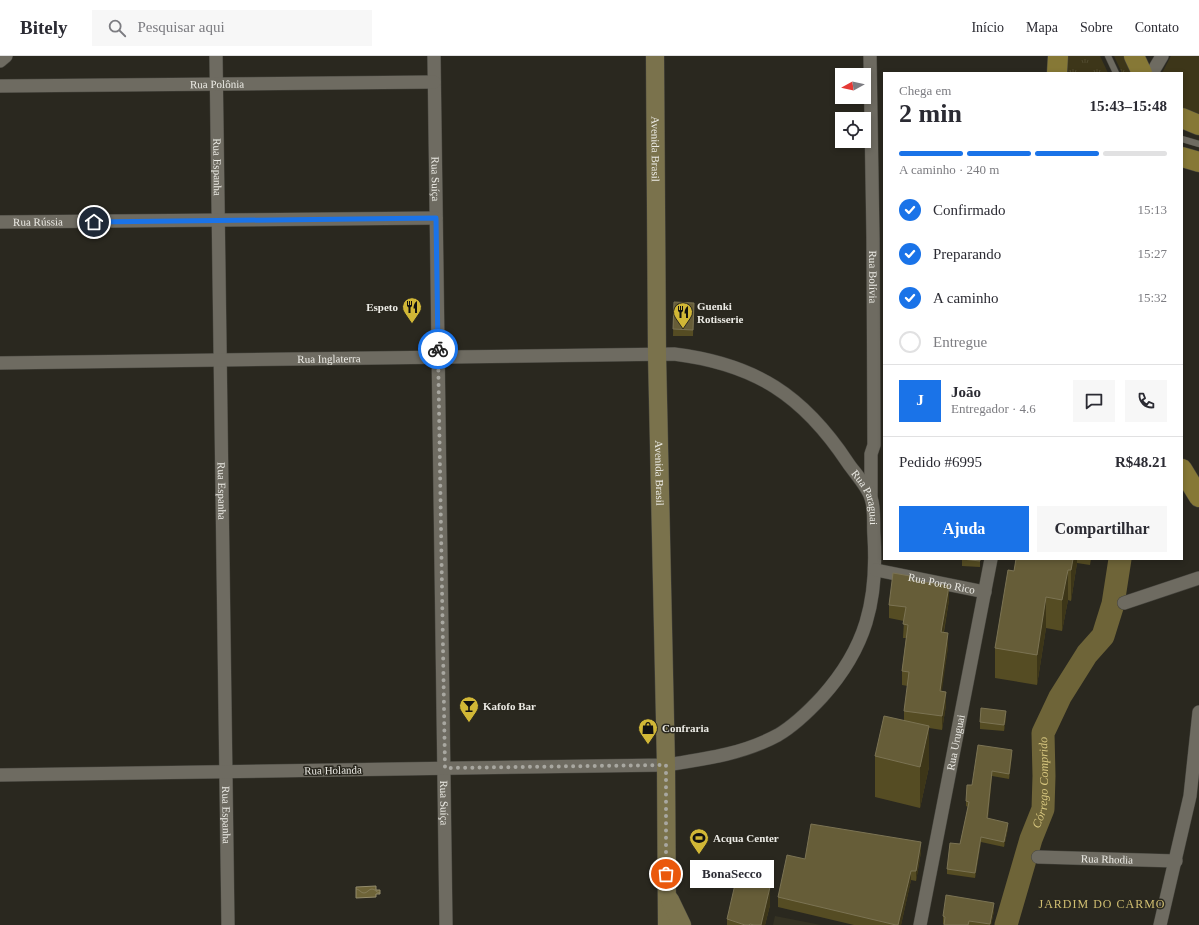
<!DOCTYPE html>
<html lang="pt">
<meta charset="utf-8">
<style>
:root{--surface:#fff;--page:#f7f7f7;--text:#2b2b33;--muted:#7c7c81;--line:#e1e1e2;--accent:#1a73e8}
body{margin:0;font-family:"Times New Roman",serif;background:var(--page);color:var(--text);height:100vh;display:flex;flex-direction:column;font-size:15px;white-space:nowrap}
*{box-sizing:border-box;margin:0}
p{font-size:13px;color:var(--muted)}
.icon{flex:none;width:22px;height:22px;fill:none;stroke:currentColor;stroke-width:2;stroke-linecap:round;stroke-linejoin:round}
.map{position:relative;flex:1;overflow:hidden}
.panel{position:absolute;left:883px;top:16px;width:300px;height:488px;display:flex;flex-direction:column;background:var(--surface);border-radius:0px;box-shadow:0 2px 6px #0003}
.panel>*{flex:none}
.needle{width:26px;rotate:262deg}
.fabs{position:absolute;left:835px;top:12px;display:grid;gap:8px}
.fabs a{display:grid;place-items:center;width:36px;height:36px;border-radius:0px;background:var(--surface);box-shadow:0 2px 6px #0003;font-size:20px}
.pin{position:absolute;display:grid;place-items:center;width:34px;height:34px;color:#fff;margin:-17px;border:2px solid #fff;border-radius:50%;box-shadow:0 1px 4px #0007}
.courier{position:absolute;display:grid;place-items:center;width:40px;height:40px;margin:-20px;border:3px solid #1a73e8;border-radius:50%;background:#fff;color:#222;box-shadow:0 1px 5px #0007}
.bubble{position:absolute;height:28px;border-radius:0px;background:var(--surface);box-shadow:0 2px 6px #0003;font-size:13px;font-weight:800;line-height:28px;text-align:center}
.summary em{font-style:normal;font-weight:800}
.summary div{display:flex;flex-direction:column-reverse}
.summary{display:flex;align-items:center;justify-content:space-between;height:68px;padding:0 16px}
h1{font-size:26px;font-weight:800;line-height:30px}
.bar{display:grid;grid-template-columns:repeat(4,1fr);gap:6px 4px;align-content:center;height:48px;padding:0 16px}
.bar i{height:5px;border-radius:3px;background:var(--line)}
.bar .current{background:var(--accent)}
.bar p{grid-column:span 4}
.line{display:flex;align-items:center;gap:10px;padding:0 16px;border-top:1px solid var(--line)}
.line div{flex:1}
.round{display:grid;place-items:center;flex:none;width:42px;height:42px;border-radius:0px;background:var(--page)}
ol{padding:0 16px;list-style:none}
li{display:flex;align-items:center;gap:12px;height:44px}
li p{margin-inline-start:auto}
li .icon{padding:4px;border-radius:50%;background:var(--accent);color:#fff;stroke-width:4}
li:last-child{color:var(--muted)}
li i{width:22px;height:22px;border:2px solid var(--line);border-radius:50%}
.cta{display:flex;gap:8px;margin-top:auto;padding:8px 16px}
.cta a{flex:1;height:46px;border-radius:0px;background:var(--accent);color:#fff;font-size:16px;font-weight:800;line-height:46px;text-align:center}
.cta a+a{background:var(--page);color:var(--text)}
header{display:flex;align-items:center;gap:24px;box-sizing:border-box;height:56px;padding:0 20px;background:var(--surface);border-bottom:1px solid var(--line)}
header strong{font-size:19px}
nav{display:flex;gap:22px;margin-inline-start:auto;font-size:14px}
.search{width:280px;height:36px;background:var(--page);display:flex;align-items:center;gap:10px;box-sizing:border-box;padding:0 14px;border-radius:0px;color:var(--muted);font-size:15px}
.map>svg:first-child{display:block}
.built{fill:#353223}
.grass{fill:url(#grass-tufts)}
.green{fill:#3d3619}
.water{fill:url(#water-waves);stroke:#948c6c}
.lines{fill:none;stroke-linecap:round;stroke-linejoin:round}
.river{stroke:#6e6438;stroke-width:23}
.lane-casing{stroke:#46453e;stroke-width:7}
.street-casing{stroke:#46453e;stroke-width:14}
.secondary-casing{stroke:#46453e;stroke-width:19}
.primary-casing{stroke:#46453e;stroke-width:21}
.lane{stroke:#6e6b61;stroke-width:6}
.street{stroke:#6e6b61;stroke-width:13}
.secondary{stroke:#7a724c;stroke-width:18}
.primary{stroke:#867836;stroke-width:20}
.wall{fill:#554c23}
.shaded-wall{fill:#3d3618}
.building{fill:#665d38;stroke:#7b7353}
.done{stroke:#a8a7a0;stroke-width:4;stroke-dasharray:0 7.2}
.route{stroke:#1a73e8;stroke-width:5}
.labels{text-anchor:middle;stroke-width:3;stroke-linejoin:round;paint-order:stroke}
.street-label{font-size:11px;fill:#ecebe5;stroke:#2a281f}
.poi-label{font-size:11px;font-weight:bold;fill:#ecebe5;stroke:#2a281f;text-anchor:start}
.water-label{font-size:12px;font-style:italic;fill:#d8c77f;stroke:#2a281f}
.neighbourhood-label{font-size:12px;letter-spacing:1px;fill:#d0be71;stroke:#2a281f}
</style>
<header>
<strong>Bitely</strong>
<div class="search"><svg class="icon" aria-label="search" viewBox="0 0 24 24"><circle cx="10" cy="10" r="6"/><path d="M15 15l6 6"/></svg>Pesquisar aqui</div>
<nav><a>Início</a><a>Mapa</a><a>Sobre</a><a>Contato</a></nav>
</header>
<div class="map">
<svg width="1199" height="869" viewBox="0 0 1199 869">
<defs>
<pattern id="grass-tufts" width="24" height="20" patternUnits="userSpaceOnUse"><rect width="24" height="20" fill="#3d3619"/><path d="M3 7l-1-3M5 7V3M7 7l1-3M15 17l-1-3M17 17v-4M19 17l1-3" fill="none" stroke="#504a2f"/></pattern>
<pattern id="water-waves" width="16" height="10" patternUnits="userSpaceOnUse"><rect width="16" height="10" fill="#6e6438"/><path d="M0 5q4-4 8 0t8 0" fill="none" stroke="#837a55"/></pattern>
</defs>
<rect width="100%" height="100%" fill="#2a281f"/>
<polygon class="built" points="775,860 821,869 773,869"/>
<g class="grass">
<polygon points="1066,0 1100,0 1108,17 1068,17"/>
<polygon points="1114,0 1126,0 1134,17 1122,17"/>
</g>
<polygon class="green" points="1171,0 1199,0 1199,64 1182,55 1182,17 1162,17"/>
<polygon class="water" points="376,830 376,834 380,834 380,838 376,838 376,841 356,842 356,831"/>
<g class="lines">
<path class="river" id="s1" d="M1006,869L1031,783L1043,753L1044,720L1043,677L1060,641L1087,598L1103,580L1113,548L1120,503"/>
<g class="lane-casing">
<g id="lane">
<polyline points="1108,0 1116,17"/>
<polyline points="1182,83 1199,88"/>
</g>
</g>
<g class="street-casing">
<g id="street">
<path id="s2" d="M216,0L228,869"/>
<path id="s3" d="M434,0L446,869"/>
<path id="s4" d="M870,0L873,182L874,389L871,398V441"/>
<polyline points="0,5 6,0"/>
<polyline points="1152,17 1162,0"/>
<path id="s5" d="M0,30L434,26"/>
<path id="s6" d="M0,166L436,162"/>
<path id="s7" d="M0,307L674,298C755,308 803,339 848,407C854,416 868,431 871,442C875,453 873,469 874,480C878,545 866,592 822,641C809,655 795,669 778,679C743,698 705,703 666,709L0,719"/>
<path id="s8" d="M876,514L985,536"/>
<polyline points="1124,547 1199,522"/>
<path id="s9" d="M1038,801L1176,805"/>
<path id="s10" d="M920,869L991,503"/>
<polyline points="1160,869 1190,740 1199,656"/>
</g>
</g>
<g class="secondary-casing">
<g id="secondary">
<path id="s11" d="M655,0L657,298L666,709L667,869"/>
<polyline points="670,844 682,869"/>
</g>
</g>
<g class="primary-casing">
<g id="primary">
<polyline points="1134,0 1142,17"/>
<polyline points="1057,17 1058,0"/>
<polyline points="1182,62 1199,69"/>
<polyline points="1182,101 1199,106"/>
<polyline points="1182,413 1199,441"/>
</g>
</g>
<use href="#lane" class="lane"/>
<use href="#street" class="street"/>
<use href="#secondary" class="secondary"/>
<use href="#primary" class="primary"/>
</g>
<g class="wall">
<polygon points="674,246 694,247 693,280 673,280"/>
<polygon points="962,503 980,503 980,511 962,510"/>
<polygon points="1016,503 1091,503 1090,509 1077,507 1071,545 1068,544 1062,575 1046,572 1037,629 995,622 995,592 1014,515"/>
<polygon points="910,524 949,544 944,576 948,591 941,635 946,649 942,674 929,672 929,711 920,752 875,741 875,700 904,664 904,655 908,630 902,629 902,615 906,582 903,582 904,565 889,562 889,549"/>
<polygon points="1006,661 1004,675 980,673 980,666"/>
<polygon points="1012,699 1009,723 992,720 988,762 1008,772 1004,791 981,786 975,822 947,818 947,813 960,788 968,751 966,750 966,745 972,729"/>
<polygon points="921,796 916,825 911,824 901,869 854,869 778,851 778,841"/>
<polygon points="770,849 765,869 727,869 727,863"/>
<polygon points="994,855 991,869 944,869 944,868 943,868 943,860"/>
</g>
<g class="shaded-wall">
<polygon points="1073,503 1077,503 1077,507 1071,545 1071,514"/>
<polygon points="1068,514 1068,544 1062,575 1062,544"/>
<polygon points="949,530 949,544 941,590 941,576"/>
<polygon points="1046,541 1046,572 1037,629 1037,599"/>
<polygon points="948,577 948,591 940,649 940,635"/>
<polygon points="946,636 946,649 942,674 942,660"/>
<polygon points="1006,655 1006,661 1004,675 1004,669"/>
<polygon points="929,670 929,711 920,752 920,711"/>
<polygon points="1012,694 1012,699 1009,723 1009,718"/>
<polygon points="992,715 992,720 987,767 987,762"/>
<polygon points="1008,767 1008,772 1004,791 1004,786"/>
<polygon points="981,781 981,786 975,822 975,817"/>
<polygon points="921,786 921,796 916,825 916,815"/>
<polygon points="911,815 911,824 901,869 898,869"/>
<polygon points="770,831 770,849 765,869 761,869"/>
<polygon points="994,847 994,855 991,869 990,869"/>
</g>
<g class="building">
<polygon points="674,246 694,247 693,274 673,273"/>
<polygon points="962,503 980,503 980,505"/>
<polygon points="1016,503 1073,503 1071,514 1068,514 1062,544 1046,541 1037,599 995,592 1008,514 1014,515"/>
<polygon points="893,517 910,520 910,524 949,530 941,576 948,577 940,635 946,636 942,660 904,655 909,616 902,615 908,569 903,568 906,551 889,549"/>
<polygon points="981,652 1006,655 1004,669 980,666"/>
<polygon points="884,660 929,670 920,711 875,700"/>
<polygon points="978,689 1012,694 1009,718 992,715 987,762 1008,767 1004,786 981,781 975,817 947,813 950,787 960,788 969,746 966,745 967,729 972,729"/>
<polygon points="811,768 921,786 916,815 911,815 898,869 896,869 778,841 787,799 805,803"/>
<polygon points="736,824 747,826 749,824 770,831 761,869 754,869 750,868 749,869 745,869 727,863"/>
<polygon points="946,839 994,847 990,868 969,865 968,869 944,869 945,861 943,860"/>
</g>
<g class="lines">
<polyline class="done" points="438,293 445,712 666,709 666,818"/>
<polyline class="route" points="94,166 436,162 438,293"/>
</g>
<defs>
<g id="restaurant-pin" transform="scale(1)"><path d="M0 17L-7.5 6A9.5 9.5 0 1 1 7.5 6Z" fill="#d1b736" stroke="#2a281f"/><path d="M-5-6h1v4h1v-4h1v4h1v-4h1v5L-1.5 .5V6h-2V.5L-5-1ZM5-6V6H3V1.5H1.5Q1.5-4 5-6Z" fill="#111"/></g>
<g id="bar-pin" transform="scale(1)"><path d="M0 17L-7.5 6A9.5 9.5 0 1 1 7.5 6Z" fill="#d1b736" stroke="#2a281f"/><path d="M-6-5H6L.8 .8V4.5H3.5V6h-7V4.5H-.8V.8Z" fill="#111"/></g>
<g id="shop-pin" transform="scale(1)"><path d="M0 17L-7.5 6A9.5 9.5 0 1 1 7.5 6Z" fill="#d1b736" stroke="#2a281f"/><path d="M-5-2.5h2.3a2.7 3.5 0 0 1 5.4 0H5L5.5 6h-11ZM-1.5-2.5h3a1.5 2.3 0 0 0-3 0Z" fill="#111"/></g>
<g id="stadium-pin" transform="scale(1)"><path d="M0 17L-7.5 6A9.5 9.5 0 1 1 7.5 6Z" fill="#d1b736" stroke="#2a281f"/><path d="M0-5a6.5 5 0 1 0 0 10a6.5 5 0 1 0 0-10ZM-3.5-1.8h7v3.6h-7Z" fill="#111"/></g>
</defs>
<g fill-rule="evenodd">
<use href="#restaurant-pin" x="412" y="251"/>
<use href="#restaurant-pin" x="683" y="256"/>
<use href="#bar-pin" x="469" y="650"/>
<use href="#shop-pin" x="648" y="672"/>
<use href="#stadium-pin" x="699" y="782"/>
</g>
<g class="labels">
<g class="street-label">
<text dy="4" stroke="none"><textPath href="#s5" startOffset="217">Rua Polônia</textPath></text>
<text dy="4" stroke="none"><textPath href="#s11" startOffset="93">Avenida Brasil</textPath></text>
<text dy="4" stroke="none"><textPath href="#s2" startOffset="111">Rua Espanha</textPath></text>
<text dy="4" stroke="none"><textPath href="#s3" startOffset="123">Rua Suíça</textPath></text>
<text dy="4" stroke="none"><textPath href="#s6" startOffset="38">Rua Rússia</textPath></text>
<text dy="4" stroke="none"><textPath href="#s4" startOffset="221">Rua Bolívia</textPath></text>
<text dy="4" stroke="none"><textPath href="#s7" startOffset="329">Rua Inglaterra</textPath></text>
<text dy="4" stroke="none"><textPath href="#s11" startOffset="417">Avenida Brasil</textPath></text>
<text dy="4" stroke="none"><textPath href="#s2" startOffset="435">Rua Espanha</textPath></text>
<text dy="4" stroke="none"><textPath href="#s7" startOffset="927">Rua Paraguai</textPath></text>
<text dy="4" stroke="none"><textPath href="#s8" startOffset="67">Rua Porto Rico</textPath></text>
<text dy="4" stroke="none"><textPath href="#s10" startOffset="186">Rua Uruguai</textPath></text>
<text transform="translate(333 714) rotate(-1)" y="4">Rua Holanda</text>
<text dy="4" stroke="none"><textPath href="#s3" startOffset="747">Rua Suíça</textPath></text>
<text dy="4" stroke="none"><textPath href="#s2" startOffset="759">Rua Espanha</textPath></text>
<text dy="4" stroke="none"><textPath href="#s9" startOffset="69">Rua Rhodia</textPath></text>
</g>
<g class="poi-label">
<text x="697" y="254">Guenki<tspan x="697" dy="13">Rotisserie</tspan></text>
<text x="398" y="255" text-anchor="end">Espeto</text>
<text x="483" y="654">Kafofo Bar</text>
<text x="662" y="676">Confraria</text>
<text x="713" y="786">Acqua Center</text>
</g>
<g class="water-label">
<text dy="4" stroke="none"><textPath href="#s1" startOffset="148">Córrego Comprido</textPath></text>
</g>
<g class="neighbourhood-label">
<text x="1102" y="852">JARDIM DO CARMO</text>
</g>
</g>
</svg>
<div class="fabs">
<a><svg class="needle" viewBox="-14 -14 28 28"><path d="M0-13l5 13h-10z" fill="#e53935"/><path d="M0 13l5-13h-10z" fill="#7c7c81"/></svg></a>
<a><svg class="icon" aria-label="locate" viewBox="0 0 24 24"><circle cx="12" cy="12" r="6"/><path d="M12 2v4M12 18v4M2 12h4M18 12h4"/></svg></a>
</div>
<div class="pin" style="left:666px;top:818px;background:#ea580c"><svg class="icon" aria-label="bag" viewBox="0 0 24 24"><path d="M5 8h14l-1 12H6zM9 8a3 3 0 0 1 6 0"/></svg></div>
<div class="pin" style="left:94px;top:166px;background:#1f2937"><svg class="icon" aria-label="home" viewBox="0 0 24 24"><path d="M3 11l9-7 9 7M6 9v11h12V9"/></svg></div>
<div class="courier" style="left:438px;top:293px"><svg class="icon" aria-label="bike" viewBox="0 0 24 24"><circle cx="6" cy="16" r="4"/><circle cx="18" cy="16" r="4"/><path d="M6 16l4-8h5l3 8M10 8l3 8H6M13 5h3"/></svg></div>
<div class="bubble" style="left:690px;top:804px;width:84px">BonaSecco</div>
<section class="panel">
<div class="summary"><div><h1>2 min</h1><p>Chega em</p></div><em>15:43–15:48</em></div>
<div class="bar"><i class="current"></i><i class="current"></i><i class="current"></i><i></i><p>A caminho · 240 m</p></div>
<ol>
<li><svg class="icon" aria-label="check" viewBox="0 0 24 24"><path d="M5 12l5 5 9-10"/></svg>Confirmado<p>15:13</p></li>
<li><svg class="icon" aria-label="check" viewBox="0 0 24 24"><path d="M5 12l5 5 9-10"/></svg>Preparando<p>15:27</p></li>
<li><svg class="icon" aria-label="check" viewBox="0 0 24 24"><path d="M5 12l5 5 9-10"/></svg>A caminho<p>15:32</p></li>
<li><i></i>Entregue</li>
</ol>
<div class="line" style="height:72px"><b class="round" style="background:var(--accent);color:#fff">J</b><div><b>João</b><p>Entregador · 4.6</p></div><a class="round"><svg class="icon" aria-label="chat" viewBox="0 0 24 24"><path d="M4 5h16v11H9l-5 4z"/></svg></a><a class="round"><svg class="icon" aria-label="phone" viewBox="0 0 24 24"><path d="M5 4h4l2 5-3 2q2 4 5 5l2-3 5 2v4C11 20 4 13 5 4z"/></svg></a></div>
<div class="line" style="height:52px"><div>Pedido #6995</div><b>R$48.21</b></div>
<div class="cta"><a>Ajuda</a><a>Compartilhar</a></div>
</section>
</div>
